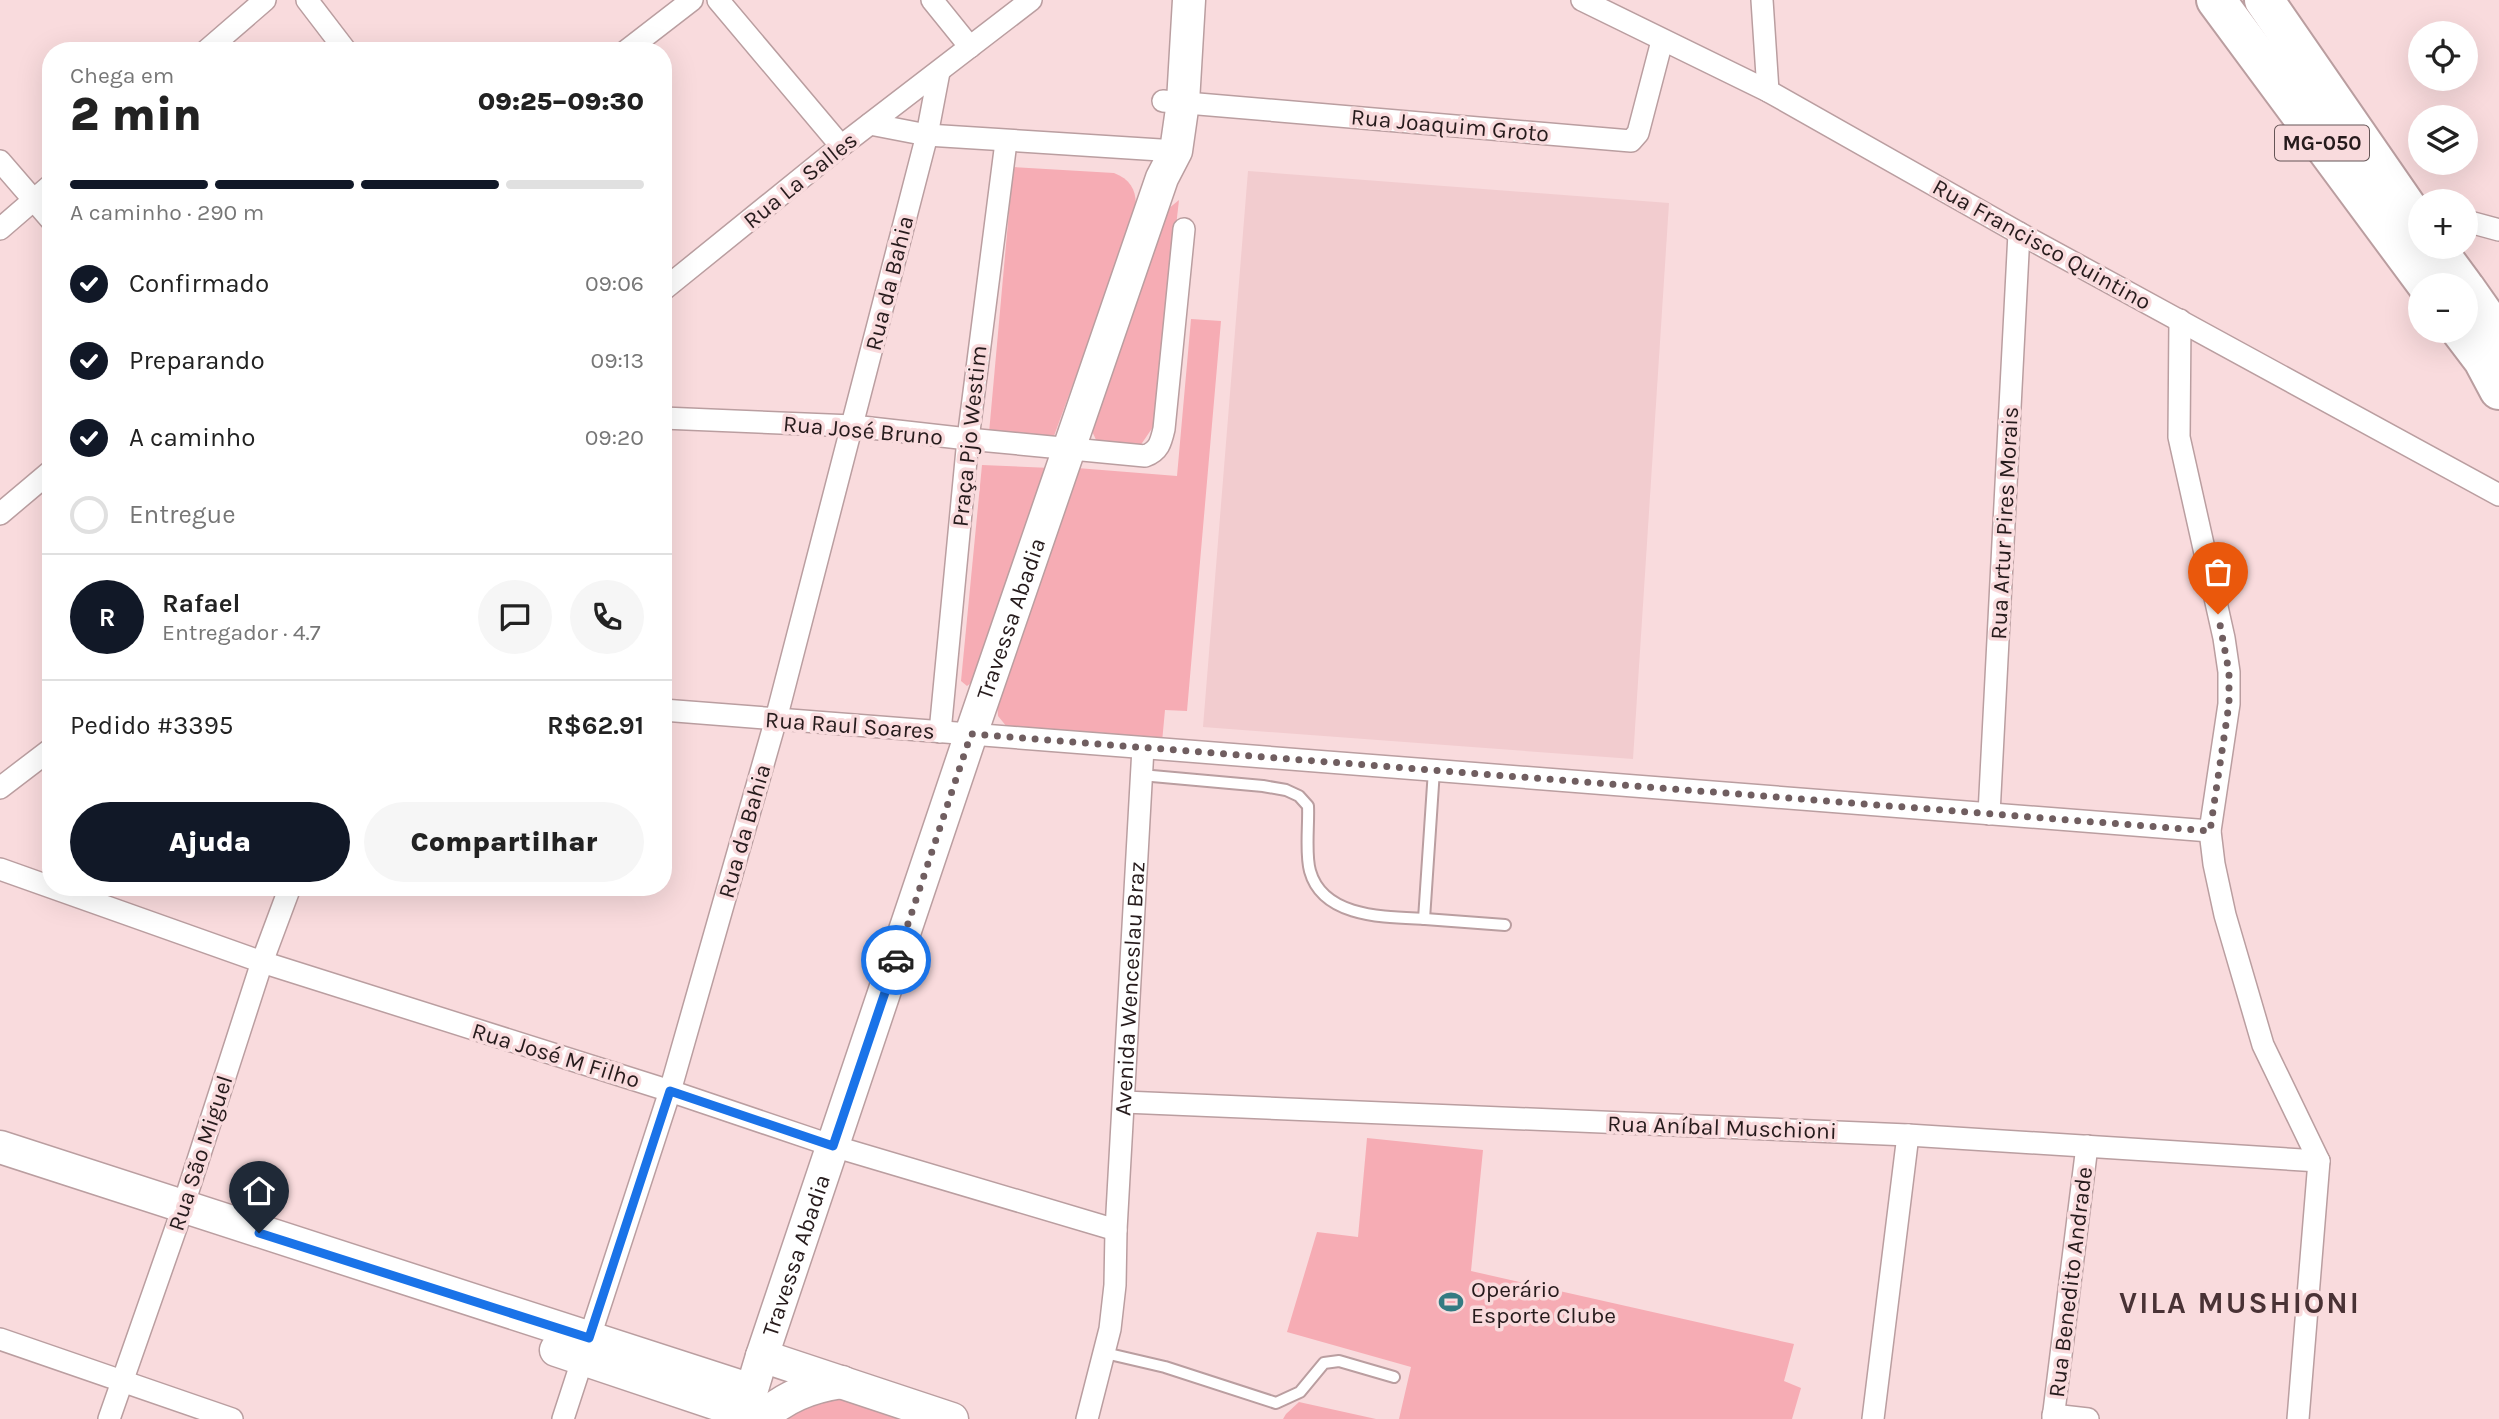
<!DOCTYPE html>
<html lang="pt">
<meta charset="utf-8">
<style>
:root{--surface:#fff;--page:#f6f6f6;--text:#222;--muted:#767676;--line:#e0e0e0;--accent:#111827}
body{margin:0;font-family:Karla,sans-serif;background:var(--page);color:var(--text);height:100vh;display:flex;flex-direction:column;font-size:26px;white-space:nowrap}
*{box-sizing:border-box;margin:0}
p{font-size:23px;color:var(--muted)}
.icon{flex:none;width:38px;height:38px;fill:none;stroke:currentColor;stroke-width:2;stroke-linecap:round;stroke-linejoin:round}
.map{position:relative;flex:1;overflow:hidden}
.drawer{position:absolute;left:42px;top:42px;width:630px;height:854px;display:flex;flex-direction:column;background:var(--surface);border-radius:28px;box-shadow:0 7px 28px #0002}
.drawer>*{flex:none}
.controls{position:absolute;left:2408px;top:21px;display:grid;gap:14px}
.controls a{display:grid;place-items:center;width:70px;height:70px;border-radius:50%;background:var(--surface);box-shadow:0 7px 28px #0002;font-size:35px}
.pin{position:absolute;display:grid;place-items:center;width:60px;height:60px;color:#fff;margin:-72px -30px;border-radius:50% 50% 50% 0;rotate:-45deg;box-shadow:0 0 7px #0007}
.pin .icon{rotate:45deg}
.courier{position:absolute;display:grid;place-items:center;width:70px;height:70px;margin:-35px;border:5px solid #1a73e8;border-radius:50%;background:#fff;color:#222;box-shadow:0 2px 9px #0007}
.overview em{font-style:normal;font-weight:800}
.overview div{display:flex;flex-direction:column-reverse}
.overview{display:flex;align-items:center;justify-content:space-between;height:119px;padding:0 28px}
h1{font-size:46px;font-weight:800;line-height:52px}
.bar{display:grid;grid-template-columns:repeat(4,1fr);gap:10px 7px;align-content:center;height:84px;padding:0 28px}
.bar i{height:9px;border-radius:5px;background:var(--line)}
.bar .selected{background:var(--accent)}
.bar p{grid-column:span 4}
.line{display:flex;align-items:center;gap:18px;padding:0 28px;border-top:2px solid var(--line)}
.line div{flex:1}
.round{display:grid;place-items:center;flex:none;width:74px;height:74px;border-radius:37px;background:var(--page)}
ol{padding:0 28px;list-style:none}
li{display:flex;align-items:center;gap:21px;height:77px}
li p{margin-inline-start:auto}
li .icon{padding:7px;border-radius:50%;background:var(--accent);color:#fff;stroke-width:4}
li:last-child{color:var(--muted)}
li i{width:38px;height:38px;border:4px solid var(--line);border-radius:50%}
.action{display:flex;gap:14px;margin-top:auto;padding:14px 28px}
.action a{flex:1;height:80px;border-radius:42px;background:var(--accent);color:#fff;font-size:28px;font-weight:800;line-height:80px;text-align:center}
.action a+a{background:var(--page);color:var(--text)}
.map>svg:first-child{display:block}
.built{fill:#f2cccf}
.green{fill:#f6acb4}
.lines{fill:none;stroke-linecap:round;stroke-linejoin:round}
.lane-casing{stroke:#ba9ea0;stroke-width:14}
.street-casing{stroke:#ba9ea0;stroke-width:24}
.secondary-casing{stroke:#ba9ea0;stroke-width:35}
.highway-casing{stroke:#ba9ea0;stroke-width:42}
.lane{stroke:#fff;stroke-width:10}
.street{stroke:#fff;stroke-width:21}
.secondary{stroke:#fff;stroke-width:32}
.highway{stroke:#fff;stroke-width:38}
.done{stroke:#705e60;stroke-width:7;stroke-dasharray:0 12.6}
.route{stroke:#1a73e8;stroke-width:9}
.labels{text-anchor:middle;stroke-width:7;stroke-linejoin:round;paint-order:stroke}
.shield{fill:#f9dbdd;stroke:#655556;stroke-width:2}
.shield-label{font-size:21px;font-weight:bold;fill:#261b1c}
.street-label{font-size:23px;fill:#261b1c;stroke:#f9dbdd}
.poi-label{font-size:23px;fill:#261b1c;stroke:#f9dbdd;text-anchor:start}
.district-label{font-size:30px;font-weight:bold;letter-spacing:2px;fill:#493235;stroke:#f9dbdd}
</style>
<div class="map">
<svg width="2499" height="1419" viewBox="0 0 2499 1419">
<rect width="100%" height="100%" fill="#f9dbdd"/>
<polygon class="built" points="1248,171 1669,203 1633,759 1203,727"/>
<g class="green">
<path d="M1013,167L1114,173C1133,180 1138,194 1135,214L1054,436L989,433Z"/>
<polygon points="1179,200 1153,427 1140,446 1097,442 1091,429 1168,209"/>
<polygon points="1191,319 1221,321 1187,711 1165,710 1162,742 1007,727 998,716 997,702 1077,468 1177,476"/>
<polygon points="982,465 1051,468 976,679 967,686 961,681"/>
<polygon points="1367,1138 1483,1150 1471,1271 1794,1344 1784,1381 1801,1388 1792,1419 1399,1419 1411,1367 1287,1332 1317,1232 1358,1237"/>
<polygon points="826,1396 849,1400 906,1419 784,1419"/>
<polygon points="1299,1402 1376,1419 1283,1419 1286,1414"/>
</g>
<g class="lines">
<g class="lane-casing">
<g id="lane">
<path d="M1141,775L1263,786L1286,790L1299,796L1308,806C1309,824 1305,854 1310,871C1323,918 1385,917 1425,919C1451,921 1478,923 1505,925"/>
<polyline points="1424,919 1434,770"/>
<polyline points="1105,1353 1165,1367 1276,1403 1300,1392 1324,1363 1339,1361 1394,1377"/>
</g>
</g>
<g class="street-casing">
<g id="street">
<polyline points="307,0 346,51"/>
<polyline points="718,0 841,146"/>
<polyline points="932,0 970,47"/>
<polyline points="1582,0 1768,91 2019,233 2499,495"/>
<polyline points="1762,0 1768,91"/>
<polyline points="206,51 265,0"/>
<polyline points="626,51 692,0"/>
<polyline points="1163,101 1631,141 1638,133 1662,41"/>
<polyline points="870,124 927,135 1176,151"/>
<polyline points="0,161 51,220"/>
<polyline points="2466,221 2499,230"/>
<polyline points="0,229 51,185"/>
<polyline points="663,290 841,146 1031,0"/>
<polyline points="2180,320 2179,437 2224,638 2229,672 2229,704 2210,831 2214,864 2225,915 2263,1045 2319,1161 2298,1419"/>
<path d="M663,418L853,426L968,439L1145,456C1159,451 1161,442 1164,429L1184,229"/>
<polyline points="0,514 51,471"/>
<polyline points="663,710 2210,831"/>
<polyline points="940,732 968,439 1006,142"/>
<polyline points="0,788 51,749"/>
<polyline points="1989,814 2019,233"/>
<polyline points="0,869 262,962 670,1091 833,1146 1116,1230"/>
<polyline points="1124,1102 1908,1135 2319,1161"/>
<polyline points="0,1339 232,1419"/>
<polyline points="2053,1415 2088,1419"/>
<polyline points="109,1419 177,1225 262,962 290,887"/>
<polyline points="563,1419 670,1091 776,719 927,135 939,72"/>
<path id="s1" d="M1087,1419L1110,1329L1115,1285L1116,1230L1143,748"/>
<polyline points="1873,1419 1908,1135"/>
<polyline points="2053,1419 2087,1146"/>
</g>
</g>
<g class="secondary-casing">
<g id="secondary">
<polyline points="0,1147 751,1390"/>
<polyline points="556,1350 744,1413"/>
<polyline points="762,1356 952,1419"/>
<path id="s2" d="M743,1419L762,1356L971,734L1162,178L1176,151L1183,102L1189,0"/>
<path d="M760,1419C785,1397 809,1387 842,1382"/>
</g>
</g>
<g class="highway-casing">
<g id="highway">
<polyline points="2216,0 2427,285"/>
<polyline points="2264,0 2420,226"/>
<polyline points="2435,247 2463,285"/>
<polyline points="2466,289 2499,336"/>
<polyline points="2461,331 2483,360 2499,390"/>
</g>
</g>
<use href="#lane" class="lane"/>
<use href="#street" class="street"/>
<use href="#secondary" class="secondary"/>
<use href="#highway" class="highway"/>
</g>
<g class="lines">
<polyline class="done" points="896,960 971,734 2210,831 2229,704 2229,672 2218,614"/>
<polyline class="route" points="259,1233 589,1338 670,1091 833,1146 896,960"/>
</g>
<defs>
<g id="stadium-bare" transform="scale(1.89)"><path d="M0-5a6.5 5 0 1 0 0 10a6.5 5 0 1 0 0-10ZM-3.5-1.8h7v3.6h-7Z" fill="#337b82" stroke="#f9dbdd" stroke-width="2.5" paint-order="stroke"/></g>
</defs>
<g fill-rule="evenodd">
<use href="#stadium-bare" x="1451" y="1302"/>
</g>
<g class="labels">
<rect class="shield" x="2275" y="125.5" width="94" height="35" rx="5"/>
<g class="shield-label">
<text x="2322" y="150">MG-050</text>
</g>
<g class="street-label">
<text transform="translate(1450 125) rotate(5)" y="8">Rua Joaquim Groto</text>
<text transform="translate(800 180) rotate(-39)" y="8">Rua La Salles</text>
<text transform="translate(2042 244) rotate(29)" y="8">Rua Francisco Quintino</text>
<text transform="translate(889 283) rotate(-76)" y="8">Rua da Bahia</text>
<text transform="translate(863 430) rotate(5)" y="8">Rua José Bruno</text>
<text transform="translate(969 436) rotate(-84)" y="8">Praça Pjo Westim</text>
<text transform="translate(2004 523) rotate(-87)" y="8">Rua Artur Pires Morais</text>
<text dy="8" stroke="none"><textPath href="#s2" startOffset="844">Travessa Abadia</textPath></text>
<text transform="translate(850 725) rotate(4)" y="8">Rua Raul Soares</text>
<text transform="translate(744 831) rotate(-74)" y="8">Rua da Bahia</text>
<text dy="8" stroke="none"><textPath href="#s1" startOffset="434">Avenida Wenceslau Braz</textPath></text>
<text transform="translate(556 1055) rotate(17)" y="8">Rua José M Filho</text>
<text transform="translate(1722 1127) rotate(2)" y="8">Rua Aníbal Muschioni</text>
<text transform="translate(200 1153) rotate(-72)" y="8">Rua São Miguel</text>
<text dy="8" stroke="none"><textPath href="#s2" startOffset="172">Travessa Abadia</textPath></text>
<text transform="translate(2070 1282) rotate(-83)" y="8">Rua Benedito Andrade</text>
</g>
<g class="poi-label">
<text x="1471" y="1297">Operário<tspan x="1471" dy="26">Esporte Clube</tspan></text>
</g>
<g class="district-label">
<text x="2240" y="1313">VILA MUSHIONI</text>
</g>
</g>
</svg>
<div class="controls">
<a><svg class="icon" aria-label="locate" viewBox="0 0 24 24"><circle cx="12" cy="12" r="6"/><path d="M12 2v4M12 18v4M2 12h4M18 12h4"/></svg></a>
<a><svg class="icon" aria-label="layers" viewBox="0 0 24 24"><path d="M12 4l9 5-9 5-9-5zM3 14l9 5 9-5"/></svg></a>
<a>+</a>
<a>−</a>
</div>
<div class="pin" style="left:2218px;top:614px;background:#ea580c"><svg class="icon" aria-label="bag" viewBox="0 0 24 24"><path d="M5 8h14l-1 12H6zM9 8a3 3 0 0 1 6 0"/></svg></div>
<div class="pin" style="left:259px;top:1233px;background:#1f2937"><svg class="icon" aria-label="home" viewBox="0 0 24 24"><path d="M3 11l9-7 9 7M6 9v11h12V9"/></svg></div>
<div class="courier" style="left:896px;top:960px"><svg class="icon" aria-label="car" viewBox="0 0 24 24"><path d="M5 17H2v-5l4-1 3-4h7l3 4 3 1v5h-3M9 17h6M6 11h13"/><circle cx="7" cy="17" r="2"/><circle cx="17" cy="17" r="2"/></svg></div>
<section class="drawer">
<div class="overview"><div><h1>2 min</h1><p>Chega em</p></div><em>09:25–09:30</em></div>
<div class="bar"><i class="selected"></i><i class="selected"></i><i class="selected"></i><i></i><p>A caminho · 290 m</p></div>
<ol>
<li><svg class="icon" aria-label="check" viewBox="0 0 24 24"><path d="M5 12l5 5 9-10"/></svg>Confirmado<p>09:06</p></li>
<li><svg class="icon" aria-label="check" viewBox="0 0 24 24"><path d="M5 12l5 5 9-10"/></svg>Preparando<p>09:13</p></li>
<li><svg class="icon" aria-label="check" viewBox="0 0 24 24"><path d="M5 12l5 5 9-10"/></svg>A caminho<p>09:20</p></li>
<li><i></i>Entregue</li>
</ol>
<div class="line" style="height:126px"><b class="round" style="background:var(--accent);color:#fff">R</b><div><b>Rafael</b><p>Entregador · 4.7</p></div><a class="round"><svg class="icon" aria-label="chat" viewBox="0 0 24 24"><path d="M4 5h16v11H9l-5 4z"/></svg></a><a class="round"><svg class="icon" aria-label="phone" viewBox="0 0 24 24"><path d="M5 4h4l2 5-3 2q2 4 5 5l2-3 5 2v4C11 20 4 13 5 4z"/></svg></a></div>
<div class="line" style="height:91px"><div>Pedido #3395</div><b>R$62.91</b></div>
<div class="action"><a>Ajuda</a><a>Compartilhar</a></div>
</section>
</div>
